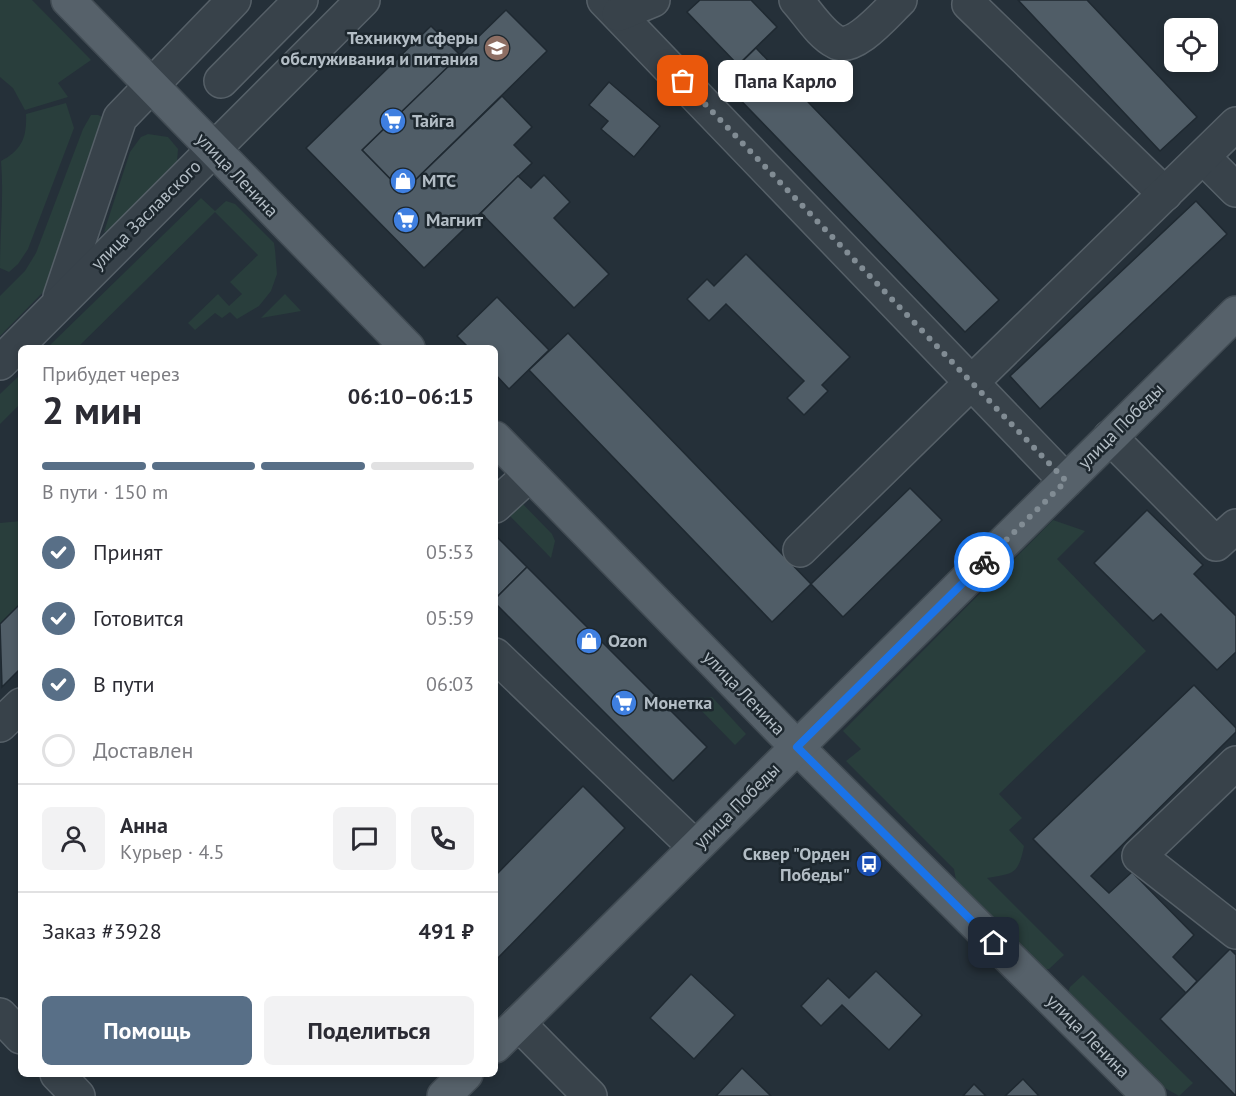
<!DOCTYPE html>
<html lang="ru">
<meta charset="utf-8">
<style>
:root{--surface:#fff;--page:#f2f2f3;--text:#2b2b33;--muted:#7c7c81;--line:#e1e1e2;--accent:#586f87}
body{margin:0;font-family:"PT Sans",sans-serif;background:var(--page);color:var(--text);height:100vh;display:flex;flex-direction:column;font-size:22px;white-space:nowrap}
*{box-sizing:border-box;margin:0}
p{font-size:20px;color:var(--muted)}
.icon{flex:none;width:33px;height:33px;fill:none;stroke:currentColor;stroke-width:2;stroke-linecap:round;stroke-linejoin:round}
.map{position:relative;flex:1;overflow:hidden}
.drawer{position:absolute;left:18px;top:345px;width:480px;height:732px;display:flex;flex-direction:column;background:var(--surface);border-radius:9px;box-shadow:0 3px 9px #0003}
.drawer>*{flex:none}
.tools{position:absolute;left:1164px;top:18px;display:grid;gap:12px}
.tools a{display:grid;place-items:center;width:54px;height:54px;border-radius:9px;background:var(--surface);box-shadow:0 3px 9px #0003;font-size:30px}
.pin{position:absolute;display:grid;place-items:center;width:51px;height:51px;color:#fff;margin:-26px;border-radius:12px;box-shadow:0 3px 9px #0006}
.courier{position:absolute;display:grid;place-items:center;width:60px;height:60px;margin:-30px;border:4px solid #1a73e8;border-radius:50%;background:#fff;color:#222;box-shadow:0 2px 8px #0007}
.bubble{position:absolute;height:42px;border-radius:9px;background:var(--surface);box-shadow:0 3px 9px #0003;font-size:20px;font-weight:600;line-height:42px;text-align:center}
.summary em{font-style:normal;font-weight:600}
.summary div{display:flex;flex-direction:column-reverse}
.summary{display:flex;align-items:center;justify-content:space-between;height:102px;padding:0 24px}
h1{font-size:39px;font-weight:600;line-height:45px}
.bar{display:grid;grid-template-columns:repeat(4,1fr);gap:9px 6px;align-content:center;height:72px;padding:0 24px}
.bar i{height:8px;border-radius:4px;background:var(--line)}
.bar .active{background:var(--accent)}
.bar p{grid-column:span 4}
.line{display:flex;align-items:center;gap:15px;padding:0 24px;border-top:2px solid var(--line)}
.line div{flex:1}
.round{display:grid;place-items:center;flex:none;width:63px;height:63px;border-radius:9px;background:var(--page)}
ol{padding:0 24px;list-style:none}
li{display:flex;align-items:center;gap:18px;height:66px}
li p{margin-inline-start:auto}
li .icon{padding:6px;border-radius:50%;background:var(--accent);color:#fff;stroke-width:4}
li:last-child{color:var(--muted)}
li i{width:33px;height:33px;border:3px solid var(--line);border-radius:50%}
.cta{display:flex;gap:12px;margin-top:auto;padding:12px 24px}
.cta a{flex:1;height:69px;border-radius:9px;background:var(--accent);color:#fff;font-size:24px;font-weight:600;line-height:69px;text-align:center}
.cta a+a{background:var(--page);color:var(--text)}
.map>svg:first-child{display:block}
.green{fill:#293e3c}
.building{fill:#505d67;stroke:#1f2931;stroke-width:1.5}
.lines{fill:none;stroke-linecap:round;stroke-linejoin:round}
.minor-casing{stroke:#566068;stroke-width:36}
.major-casing{stroke:#414b53;stroke-width:36}
.minor{stroke:#38424a;stroke-width:33}
.major{stroke:#56616a;stroke-width:33}
.done{stroke:#818c94;stroke-width:6;stroke-dasharray:0 10.8}
.route{stroke:#1a73e8;stroke-width:8}
.labels{text-anchor:middle;stroke-width:5;stroke-linejoin:round;paint-order:stroke}
.poi-label{font-size:18px;font-weight:bold;fill:#b3bdc5;stroke:#1d272e;text-anchor:start}
.street-label{font-size:18px;fill:#b3bdc5;stroke:#1d272e}
</style>
<div class="map">
<svg width="1236" height="1096" viewBox="0 0 1236 1096">
<rect width="100%" height="100%" fill="#253039"/>
<g class="green">
<polygon points="0,0 32,0 91,60 58,83 68,97 25,110 13,88 0,77"/>
<path d="M66,103L74,128L28,249L18,264L9,272L0,268C0,232 4,196 1,161C22,150 27,137 26,114Z"/>
<polygon points="91,115 98,115 106,119 50,285 0,336 0,296 25,271 36,253 83,129"/>
<polygon points="148,134 168,137 178,149 177,162 108,231 104,232 130,152 141,137"/>
<polygon points="201,198 215,211 226,201 235,204 274,243 275,250 277,274 271,291 259,306 237,319 230,312 222,318 215,313 195,330 188,323 218,294 229,306 242,294 230,282 258,255 215,212 77,348 47,348"/>
<polygon points="285,294 301,311 261,318"/>
<polygon points="21,374 21,403 0,424 0,394"/>
<polygon points="518,499 552,534 555,541 551,558 505,511"/>
<path d="M1053,520L1085,531L1057,559L1146,651L999,794L1022,818L1009,830L1024,846C1018,876 1013,873 987,878L1064,955L1049,969H1036L958,892L954,869L846,761L861,749L843,731Z"/>
<polygon points="21,521 21,603 0,624 0,523"/>
<polygon points="712,697 746,734 735,745 696,705 703,698"/>
<polygon points="1083,975 1193,1083 1179,1096 1142,1075 1066,998 1070,987"/>
</g>
<g class="building">
<polygon points="700,0 751,0 777,27 738,65 687,12"/>
<polygon points="1018,0 1087,0 1197,117 1160,151"/>
<polygon points="506,10 547,51 403,192 362,150"/>
<polygon points="431,26 460,55 362,150 403,192 502,96 532,127 514,145 532,163 424,268 306,148"/>
<polygon points="756,48 999,300 965,332 722,81"/>
<polygon points="609,82 660,126 634,157 601,129 608,121 589,105"/>
<polygon points="544,175 570,202 554,218 609,274 574,308 481,213 518,176 531,188"/>
<polygon points="1196,201 1227,234 1040,409 1010,376"/>
<polygon points="746,254 850,357 822,385 828,391 804,415 787,398 804,381 726,304 709,321 687,299 707,279 714,286"/>
<polygon points="497,297 549,350 509,389 495,374 495,348 469,348 457,336"/>
<polygon points="568,333 811,584 772,622 529,370"/>
<polygon points="910,488 942,520 843,617 811,584"/>
<polygon points="1147,510 1203,565 1194,574 1236,616 1236,652 1217,670 1161,614 1153,621 1094,563"/>
<polygon points="495,535 527,567 495,599"/>
<polygon points="527,567 707,747 673,781 495,603 495,599"/>
<polygon points="21,603 21,668 2,687 0,624"/>
<polygon points="1194,685 1236,728 1236,732 1091,876 1109,893 1132,872 1194,935 1173,957 1197,981 1186,993 1033,839"/>
<polygon points="583,786 625,828 495,961 495,876"/>
<polygon points="1230,949 1236,955 1236,1096 1160,1019"/>
<polygon points="876,971 922,1015 889,1050 842,1005 821,1026 801,1006 828,978 849,998"/>
<polygon points="691,974 735,1015 694,1059 650,1018"/>
<polygon points="742,1068 771,1096 716,1096"/>
<polygon points="1023,1079 1039,1096 1005,1096"/>
<polygon points="974,1084 986,1096 963,1096"/>
</g>
<g class="lines">
<g class="minor-casing">
<g id="minor">
<polyline points="604,0 1066,481"/>
<path d="M796,0C808,13 820,34 836,42C854,52 887,12 900,0"/>
<polyline points="970,0 969,4 1165,194"/>
<polyline points="619,14 653,0"/>
<polyline points="221,81 301,0"/>
<polyline points="1203,157 1236,190"/>
<polyline points="60,297 120,118 234,0"/>
<polyline points="0,363 363,0"/>
<polyline points="1110,437 1216,544 1236,526"/>
<polyline points="495,506 530,474"/>
<polyline points="800,550 1236,124"/>
<polyline points="495,655 695,847"/>
<polyline points="0,725 21,705"/>
<polyline points="1236,763 1139,856 1236,932"/>
<polyline points="0,1015 21,1037"/>
<polyline points="518,1023 590,1096"/>
<polyline points="57,1074 78,1096"/>
</g>
</g>
<g class="major-casing">
<g id="major">
<polyline points="68,0 408,348"/>
<polyline points="495,438 797,747 1149,1096"/>
<polyline points="495,1046 1236,313"/>
<polyline points="444,1096 466,1074"/>
</g>
</g>
<use href="#minor" class="minor"/>
<use href="#major" class="major"/>
</g>
<g class="lines">
<polyline class="done" points="683,81 1066,481 984,562"/>
<polyline class="route" points="984,562 797,747 994,943"/>
</g>
<defs>
<g id="university-disc" transform="scale(1.35)"><circle r="9.5" fill="#8d6e63" stroke="#1d272e"/><path d="M0-5L7-2L0 1L-7-2ZM-4 1L0 2.5L4 1V4Q0 6-4 4Z" fill="#fff"/></g>
<g id="supermarket-disc" transform="scale(1.35)"><circle r="9.5" fill="#3f7fe0" stroke="#1d272e"/><path d="M-6-5.5h2.5l.6 2H6L4.5 2H-2.5L-4.4-4H-6ZM-1.5 3.2a1.3 1.3 0 1 0 .1 0ZM3 3.2a1.3 1.3 0 1 0 .1 0Z" fill="#fff"/></g>
<g id="shop-disc" transform="scale(1.35)"><circle r="9.5" fill="#3f7fe0" stroke="#1d272e"/><path d="M-5-2.5h2.3a2.7 3.5 0 0 1 5.4 0H5L5.5 6h-11ZM-1.5-2.5h3a1.5 2.3 0 0 0-3 0Z" fill="#fff"/></g>
<g id="bus-disc" transform="scale(1.35)"><circle r="9.5" fill="#1a4fb4" stroke="#1d272e"/><path d="M-5-6H5V4H4V6H2V4H-2V6H-4V4H-5ZM-3.5-4V0h7V-4ZM-3.5 1.2v1.5H-2V1.2ZM2 1.2v1.5H3.5V1.2Z" fill="#fff"/></g>
</defs>
<g fill-rule="evenodd">
<use href="#university-disc" x="497" y="48"/>
<use href="#supermarket-disc" x="393" y="121"/>
<use href="#shop-disc" x="403" y="181"/>
<use href="#supermarket-disc" x="406" y="220"/>
<use href="#shop-disc" x="589" y="641"/>
<use href="#supermarket-disc" x="624" y="703"/>
<use href="#bus-disc" x="869" y="864"/>
</g>
<g class="labels">
<g class="poi-label">
<text x="478" y="44" text-anchor="end">Техникум сферы<tspan x="478" dy="21">обслуживания и питания</tspan></text>
<text x="412" y="127">Тайга</text>
<text x="422" y="187">МТС</text>
<text x="426" y="226">Магнит</text>
<text x="608" y="647">Ozon</text>
<text x="644" y="709">Монетка</text>
<text x="850" y="860" text-anchor="end">Сквер "Орден<tspan x="850" dy="21">Победы"</tspan></text>
</g>
<g class="street-label">
<text transform="translate(237 175) rotate(46)" y="6">улица Ленина</text>
<text transform="translate(146 215) rotate(-45)" y="6">улица Заславского</text>
<text transform="translate(1121 426) rotate(-45)" y="6">улица Победы</text>
<text transform="translate(744 693) rotate(46)" y="6">улица Ленина</text>
<text transform="translate(737 806) rotate(-45)" y="6">улица Победы</text>
<text transform="translate(1088 1036) rotate(45)" y="6">улица Ленина</text>
</g>
</g>
</svg>
<div class="tools">
<a><svg class="icon" aria-label="locate" viewBox="0 0 24 24"><circle cx="12" cy="12" r="6"/><path d="M12 2v4M12 18v4M2 12h4M18 12h4"/></svg></a>
</div>
<div class="pin" style="left:683px;top:81px;background:#ea580c"><svg class="icon" aria-label="bag" viewBox="0 0 24 24"><path d="M5 8h14l-1 12H6zM9 8a3 3 0 0 1 6 0"/></svg></div>
<div class="pin" style="left:994px;top:943px;background:#1f2937"><svg class="icon" aria-label="home" viewBox="0 0 24 24"><path d="M3 11l9-7 9 7M6 9v11h12V9"/></svg></div>
<div class="courier" style="left:984px;top:562px"><svg class="icon" aria-label="bike" viewBox="0 0 24 24"><circle cx="6" cy="16" r="4"/><circle cx="18" cy="16" r="4"/><path d="M6 16l4-8h5l3 8M10 8l3 8H6M13 5h3"/></svg></div>
<div class="bubble" style="left:718px;top:60px;width:135px">Папа Карло</div>
<section class="drawer">
<div class="summary"><div><h1>2 мин</h1><p>Прибудет через</p></div><em>06:10–06:15</em></div>
<div class="bar"><i class="active"></i><i class="active"></i><i class="active"></i><i></i><p>В пути · 150 m</p></div>
<ol>
<li><svg class="icon" aria-label="check" viewBox="0 0 24 24"><path d="M5 12l5 5 9-10"/></svg>Принят<p>05:53</p></li>
<li><svg class="icon" aria-label="check" viewBox="0 0 24 24"><path d="M5 12l5 5 9-10"/></svg>Готовится<p>05:59</p></li>
<li><svg class="icon" aria-label="check" viewBox="0 0 24 24"><path d="M5 12l5 5 9-10"/></svg>В пути<p>06:03</p></li>
<li><i></i>Доставлен</li>
</ol>
<div class="line" style="height:108px"><a class="round"><svg class="icon" aria-label="person" viewBox="0 0 24 24"><circle cx="12" cy="8" r="4"/><path d="M4 21q1-7 8-7t8 7"/></svg></a><div><b>Анна</b><p>Курьер · 4.5</p></div><a class="round"><svg class="icon" aria-label="chat" viewBox="0 0 24 24"><path d="M4 5h16v11H9l-5 4z"/></svg></a><a class="round"><svg class="icon" aria-label="phone" viewBox="0 0 24 24"><path d="M5 4h4l2 5-3 2q2 4 5 5l2-3 5 2v4C11 20 4 13 5 4z"/></svg></a></div>
<div class="line" style="height:78px"><div>Заказ #3928</div><b>491 ₽</b></div>
<div class="cta"><a>Помощь</a><a>Поделиться</a></div>
</section>
</div>
